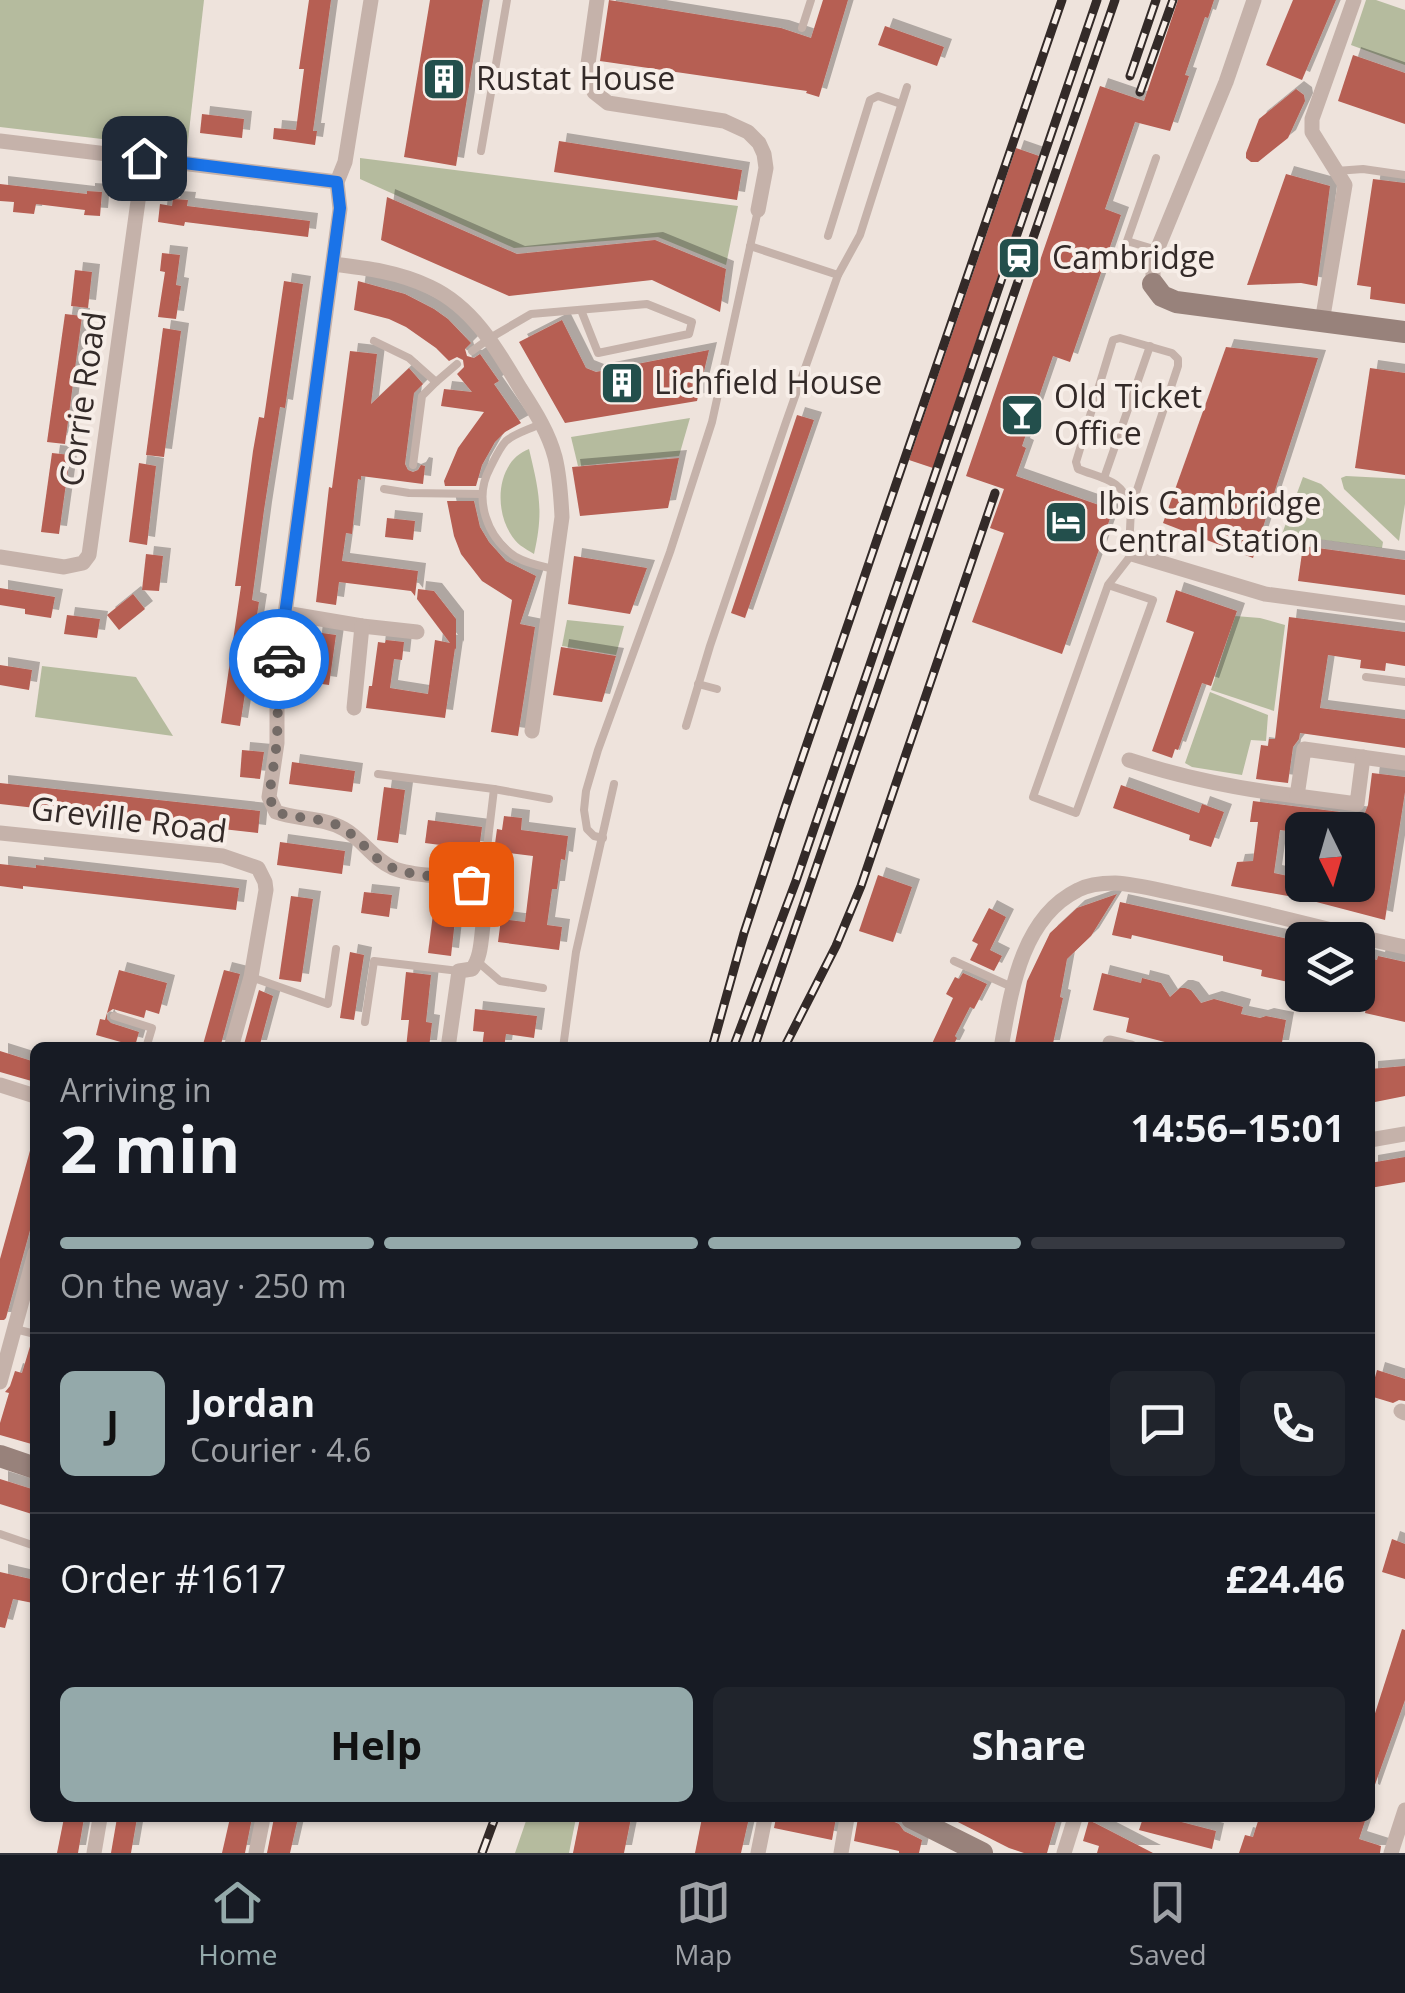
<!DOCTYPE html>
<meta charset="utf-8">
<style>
:root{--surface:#171b24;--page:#20242c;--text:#f1f3f6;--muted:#9ea1a6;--line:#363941;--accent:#94a9aa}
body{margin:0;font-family:"Open Sans",sans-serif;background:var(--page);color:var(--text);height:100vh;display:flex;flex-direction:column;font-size:38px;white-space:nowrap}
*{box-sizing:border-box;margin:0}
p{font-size:32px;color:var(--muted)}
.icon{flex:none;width:55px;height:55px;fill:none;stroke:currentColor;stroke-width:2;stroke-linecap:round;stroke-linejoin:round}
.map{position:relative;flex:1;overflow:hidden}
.side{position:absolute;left:30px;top:1042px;width:1345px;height:780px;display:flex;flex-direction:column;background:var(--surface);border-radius:15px;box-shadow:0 2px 8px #0004}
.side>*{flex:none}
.needle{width:65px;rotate:175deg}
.controls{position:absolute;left:1285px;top:812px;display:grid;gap:20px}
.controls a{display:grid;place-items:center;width:90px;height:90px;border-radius:15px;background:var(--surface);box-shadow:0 2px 8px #0004;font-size:50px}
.pin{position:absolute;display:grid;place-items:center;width:85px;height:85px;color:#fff;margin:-42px;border-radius:20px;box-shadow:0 5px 15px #0006}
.courier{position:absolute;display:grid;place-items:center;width:100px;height:100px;margin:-50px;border:8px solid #1a73e8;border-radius:50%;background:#fff;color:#222;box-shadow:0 2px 12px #0007}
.headline em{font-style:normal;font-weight:700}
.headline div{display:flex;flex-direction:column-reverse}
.headline{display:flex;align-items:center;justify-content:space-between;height:170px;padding:0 30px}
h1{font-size:65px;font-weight:700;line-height:75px}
.bar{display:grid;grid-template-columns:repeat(4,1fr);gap:15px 10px;align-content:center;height:120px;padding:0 30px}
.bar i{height:12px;border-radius:8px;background:var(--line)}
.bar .active{background:var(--accent)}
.bar p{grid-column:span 4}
.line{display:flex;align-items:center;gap:25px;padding:0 30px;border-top:2px solid var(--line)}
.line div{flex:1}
.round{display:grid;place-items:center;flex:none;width:105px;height:105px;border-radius:15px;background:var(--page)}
.button{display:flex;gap:20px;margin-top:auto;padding:20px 30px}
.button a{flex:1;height:115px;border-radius:15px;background:var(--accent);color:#111;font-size:40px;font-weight:700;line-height:115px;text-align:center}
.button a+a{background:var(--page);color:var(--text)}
.menu{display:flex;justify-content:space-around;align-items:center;height:140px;border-top:2px solid var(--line);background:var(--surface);font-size:28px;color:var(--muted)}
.menu a{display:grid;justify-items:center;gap:5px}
.menu .active{color:var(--accent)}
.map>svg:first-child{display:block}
.green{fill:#b5bb9e}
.building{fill:#b65e53;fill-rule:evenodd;filter:url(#shadow)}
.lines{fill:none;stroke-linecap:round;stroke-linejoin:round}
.lane{stroke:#c5b2aa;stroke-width:8}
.street{stroke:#c5b2aa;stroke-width:15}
.secondary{stroke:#98827b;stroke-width:22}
.rail-casing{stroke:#332a28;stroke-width:9}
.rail{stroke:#f7eee8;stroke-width:5;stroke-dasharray:15;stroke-linecap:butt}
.done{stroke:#746b67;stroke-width:10;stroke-dasharray:0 18}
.route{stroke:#1a73e8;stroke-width:12}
.labels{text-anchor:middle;stroke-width:8;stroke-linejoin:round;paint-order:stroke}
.poi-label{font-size:32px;fill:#332a28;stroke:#f7eee8;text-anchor:start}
.street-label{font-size:32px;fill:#332a28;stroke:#f7eee8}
</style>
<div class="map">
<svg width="1405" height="1853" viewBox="0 0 1405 1853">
<defs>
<filter id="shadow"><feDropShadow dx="8" dy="-8" stdDeviation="0" flood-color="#0004"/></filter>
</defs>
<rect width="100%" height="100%" fill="#eee3dc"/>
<g class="green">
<polygon points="0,0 204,0 187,149 0,127"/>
<polygon points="1366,0 1376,0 1405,10 1405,65 1351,45"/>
<polygon points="360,158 738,206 726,265 658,237 514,248 360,179"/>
<polygon points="690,418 679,456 578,466 571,437"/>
<path d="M529,449C539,491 544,511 534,554C524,548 516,544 510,533C494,507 497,461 529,449Z"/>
<polygon points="1346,476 1405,479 1405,504 1399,541 1344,489 1341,478"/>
<polygon points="1303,477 1321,484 1383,542 1382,548 1282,534"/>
<polygon points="1235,616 1260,618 1285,625 1274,711 1211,690"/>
<polygon points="567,620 624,626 616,655 562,646"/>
<polygon points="42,666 136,677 173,736 35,717"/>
<polygon points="1210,692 1268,715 1266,741 1251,740 1242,775 1192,767 1185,763"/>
<polygon points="527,1818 576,1818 569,1853 515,1853"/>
</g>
<g class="building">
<polygon points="309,0 331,0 313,131 317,131 315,145 273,139 274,128 296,130 304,69 299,69"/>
<polygon points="430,0 483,0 456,166 404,157"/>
<polygon points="609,0 781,28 811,38 823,0 848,0 819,97 806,93 807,91 600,61"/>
<polygon points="1178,0 1214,0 1208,18 1205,17 1185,75 1189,76 1170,131 1135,122 1105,209 1121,215 1070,362 1053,356 1022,446 1026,448 1016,476 1113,510 1062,654 972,622 1004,533 990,528 1004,489 966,476 1100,86 1144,101"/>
<polygon points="1293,0 1336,0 1302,80 1266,65"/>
<polygon points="885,26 944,47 937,66 878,45"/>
<polygon points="1353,55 1405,73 1405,124 1338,101"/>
<polygon points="1296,89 1304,95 1305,101 1288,138 1258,162 1251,162 1246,158 1246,153 1259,119"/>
<polygon points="202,114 244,119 242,138 200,133"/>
<polygon points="559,141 742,170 737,200 554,172"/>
<polygon points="1016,148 1039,156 933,468 909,460"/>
<polygon points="1286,174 1330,186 1317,286 1301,283 1247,285"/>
<polygon points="1373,179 1405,183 1405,304 1370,299 1371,287 1357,285"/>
<polygon points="0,184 87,194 87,191 102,192 100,216 84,215 85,210 36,204 34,214 13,212 14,202 0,201"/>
<polygon points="387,197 517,254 655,240 726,269 720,312 652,280 509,296 381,240"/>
<polygon points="173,199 188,200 187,206 310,221 308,237 185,222 184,226 158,222 160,204 172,206"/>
<polygon points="162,253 180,255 176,285 181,286 176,319 158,317 165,272 160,271"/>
<polygon points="75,270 92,272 88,308 71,306"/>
<polygon points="284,281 303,284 285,408 280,407 264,510 252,600 259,602 240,726 221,723 241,586 235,586 253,451 259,417 264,418"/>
<polygon points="358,281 405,294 434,309 448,319 471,343 465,349 467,356 474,358 480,354 499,381 494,384 521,423 505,432 495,442 482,465 476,486 445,486 444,481 458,448 484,412 441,406 444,389 472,392 457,374 464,367 463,360 457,357 449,361 436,348 406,327 389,319 354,310"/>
<polygon points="65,314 82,316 65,444 47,442"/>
<polygon points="562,320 586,368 596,372 709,350 697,401 565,423 519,342"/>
<polygon points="163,328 181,331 164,457 146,455"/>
<polygon points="1226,347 1318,358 1253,558 1163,523"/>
<polygon points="350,351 377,354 371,404 409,368 423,384 414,393 405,464 408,470 413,472 418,470 421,465 425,466 423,484 361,476 361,480 358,479 352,534 346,533 342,561 418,571 415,596 411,591 339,582 336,605 316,602 329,487 332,488"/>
<polygon points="1370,368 1405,373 1405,475 1355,468"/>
<polygon points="797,415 814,420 745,618 731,613"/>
<polygon points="52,453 70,455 59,534 41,532"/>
<polygon points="679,458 668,508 580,516 572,467"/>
<polygon points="139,463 156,466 147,545 129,542"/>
<polygon points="447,501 474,501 480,527 489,542 506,561 536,576 520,624 535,627 518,736 491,732 512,600 482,581 461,554 454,536"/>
<polygon points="387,518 415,521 413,540 385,537"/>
<polygon points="1303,546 1405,560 1405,595 1298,581"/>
<polygon points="146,554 163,556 159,591 142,590"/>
<polygon points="574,556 647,568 630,614 568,604"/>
<polygon points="0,588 55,597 51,618 25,614 25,609 0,605"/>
<polygon points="418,589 434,591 456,619 456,650 455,648 445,718 366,708 369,686 372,686 378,642 385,643 386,640 404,642 402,660 394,659 390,688 428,694 435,640 450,643 417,599"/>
<polygon points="1176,590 1237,611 1211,686 1202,683 1178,750 1175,749 1172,758 1152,751 1194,632 1166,622"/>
<polygon points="133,594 145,609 119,630 107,615"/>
<polygon points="67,615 100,619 97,638 64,634"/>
<polygon points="1289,617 1405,632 1405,666 1386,663 1385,671 1360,668 1361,660 1328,655 1320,708 1405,719 1405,748 1300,733 1299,739 1293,747 1288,783 1256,779 1261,745 1268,746 1269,739 1275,739"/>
<polygon points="315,632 336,635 329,685 308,682"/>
<polygon points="561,647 616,656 602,702 553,695"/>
<polygon points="0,665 32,670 29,690 0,685"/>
<polygon points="242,750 264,752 260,779 240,777"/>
<polygon points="292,762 355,771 352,792 289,784"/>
<path d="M1372,773L1405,777V792L1385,920L1305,899L1231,886L1237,862L1253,861L1258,822H1250L1253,801L1364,815L1368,805ZM1280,830L1302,833V830H1358V891L1329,885H1302V879L1274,873Z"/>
<polygon points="0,783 260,811 258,833 0,804"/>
<polygon points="1121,785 1199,813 1202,804 1224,812 1211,847 1189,840 1190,835 1113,808"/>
<polygon points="384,787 405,790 398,843 377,840"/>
<polygon points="504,816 522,818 521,830 568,836 565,860 561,859 557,889 552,889 547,925 562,927 559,950 498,942 501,919 525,922 533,856 494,851 497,829 502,830"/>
<polygon points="428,820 482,827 479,850 425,843"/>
<polygon points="280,842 345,851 342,874 277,865"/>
<polygon points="0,864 36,868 36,865 239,888 236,910 23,886 23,889 0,886"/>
<polygon points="878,875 912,887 893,942 859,931"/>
<polygon points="436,891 458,893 451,956 428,953"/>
<polygon points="364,892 392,895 389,917 361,913"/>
<polygon points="1117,894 1091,936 1067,959 1060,997 1063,998 1052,1048 1014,1048 1027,981 1050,933 1077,908"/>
<polygon points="291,896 313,899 301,982 279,979"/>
<polygon points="1120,902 1302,942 1302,985 1261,976 1262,970 1223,961 1223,956 1132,935 1131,939 1112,935"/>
<polygon points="989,908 1006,917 990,950 1002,956 994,971 970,960 978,944 972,941"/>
<polygon points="350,952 364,955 354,1020 340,1018"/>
<polygon points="1358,955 1377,960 1378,956 1405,962 1405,1022 1365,1013 1371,987 1358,984"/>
<polygon points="119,970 167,983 159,1014 146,1010 144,1018 113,1009 107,1013 107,1019 111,1023 139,1032 135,1046 96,1035 100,1019 105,1020"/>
<polygon points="224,970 240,974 220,1048 202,1048"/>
<polygon points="406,972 431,975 426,1022 432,1023 429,1048 406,1048 409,1020 401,1020"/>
<polygon points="963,973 987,984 974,1009 970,1007 955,1036 957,1038 952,1048 930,1048 953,998 946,994 955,977 959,979"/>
<polygon points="1102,973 1141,983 1142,978 1161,983 1170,997 1180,988 1185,988 1191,990 1201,1003 1214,999 1243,1007 1241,1014 1260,1018 1266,1016 1286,1020 1281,1048 1188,1048 1126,1032 1129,1018 1093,1010"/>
<polygon points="259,990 273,996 259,1048 243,1048"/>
<polygon points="475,1009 537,1016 534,1038 506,1034 504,1048 482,1048 484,1032 473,1031"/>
<polygon points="0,1051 35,1062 35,1082 0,1072"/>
<polygon points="1405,1066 1405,1096 1370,1103 1370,1069"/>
<polygon points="31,1147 35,1148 35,1212 6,1318 4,1320 0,1320 0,1259"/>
<polygon points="1405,1157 1405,1182 1370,1188 1370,1163"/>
<polygon points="31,1343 35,1344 35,1445 0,1435 0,1423 9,1393 5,1392 10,1386 15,1371 22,1373"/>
<polygon points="1377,1370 1405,1379 1405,1401 1399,1400 1393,1403 1370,1396"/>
<polygon points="0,1479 35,1490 35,1515 0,1504"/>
<polygon points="1392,1539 1405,1544 1405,1579 1382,1572"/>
<polygon points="0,1572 35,1580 33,1603 13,1599 5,1628 0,1627"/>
<polygon points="1402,1629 1405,1630 1405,1700 1372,1793 1370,1792 1370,1729"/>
<polygon points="64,1818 84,1818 78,1853 57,1853"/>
<polygon points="117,1818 137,1818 131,1853 111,1853"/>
<polygon points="230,1818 252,1818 245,1853 222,1853"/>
<polygon points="274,1818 298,1818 290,1853 267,1853"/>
<polygon points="580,1818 631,1818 624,1853 573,1853"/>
<polygon points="702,1818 749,1818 741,1853 695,1853"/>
<polygon points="776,1818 836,1818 832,1840 774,1828"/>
<polygon points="858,1818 885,1818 899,1824 904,1831 922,1840 919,1853 899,1853 899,1851 854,1841"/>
<polygon points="950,1818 1057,1818 1047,1853 1024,1853 1009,1848"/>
<polygon points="1143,1818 1166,1818 1216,1831 1212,1849 1139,1830"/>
<polygon points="1259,1818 1366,1818 1359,1839 1381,1846 1380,1853 1239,1853 1245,1835 1253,1837"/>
<polygon points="1089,1820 1153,1853 1097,1853 1099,1846 1083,1841"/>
</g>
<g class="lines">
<g class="lane">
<polyline points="802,28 811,0"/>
<polyline points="481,151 507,0"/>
<polyline points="1156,158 1127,241 1157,250"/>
<polyline points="1336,171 1363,169 1405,175"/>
<polyline points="828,236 870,100 878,96 901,104"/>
<polyline points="750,246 838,275"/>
<path d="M1120,338L1172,353L1178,359V366L1131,508C1122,479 1103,479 1078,469L1076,462L1113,340Z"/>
<polyline points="374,341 409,358 436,382 422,396 413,465"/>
<polyline points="472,351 490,338 531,314 647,304 692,322 689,334 598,353 581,310"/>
<polyline points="436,382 457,364"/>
<path d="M542,423C531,429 515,433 506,441C500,447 494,460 490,468C473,499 487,538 516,557C528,564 541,566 554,569"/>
<polyline points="1104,478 1150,346"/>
<polyline points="384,489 409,493 481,494"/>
<polyline points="1108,585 1153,600 1076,813 1033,797 1108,585 1132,554 1130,530 1131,508"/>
<polyline points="1366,677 1405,682"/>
<polyline points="698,684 717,689"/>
<polyline points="686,726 710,646 786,422 838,275 860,235 907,87"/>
<polyline points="378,774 494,789 484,873 471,884"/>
<polyline points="494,789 549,799"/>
<polyline points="603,838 594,836 587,829 584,810 586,791 598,750 670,552 712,422 758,210"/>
<polyline points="954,961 1012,987"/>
<polyline points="478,962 500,981 543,988"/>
<polyline points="251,977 328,1004 336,949"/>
<polyline points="114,1016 152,1028 146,1048"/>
<polyline points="365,1022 374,961 459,971"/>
<polyline points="563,1048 576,952 614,784"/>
<polyline points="15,1329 35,1334"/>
<polyline points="0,1534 35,1546"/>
</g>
<g class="street">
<path d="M371,0L345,162L337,182L340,209L277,673V743L269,797L276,812C298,820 323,817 344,829C362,839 373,859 393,868C432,885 489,859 483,925C481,940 481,958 472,969L459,971L448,1048"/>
<polyline points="597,0 587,71 594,92 608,103 724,121 748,132 759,143 764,154 766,168 758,210"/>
<polyline points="0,141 337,182"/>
<path d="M333,264C366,268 399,272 430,287C473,307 497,349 520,388C534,410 548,431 555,457C560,477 561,497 562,517L532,731"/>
<polyline points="1153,284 1153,267 1157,250 1226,82 1254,0"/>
<polyline points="1322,322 1345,185 1312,132 1312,119 1354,0"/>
<polyline points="1132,554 1265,594 1405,613"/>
<polyline points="0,557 64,567 83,563 89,555 144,158"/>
<polyline points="285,613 362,626 417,632"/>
<polyline points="354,708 362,626"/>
<path d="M1129,760C1184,778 1239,789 1297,796L1304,749L1405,763"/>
<polyline points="1297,796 1357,804 1363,757"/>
<polyline points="0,833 223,856 258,868 265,882 266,890 251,977 231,1048"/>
<polyline points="1110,1043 1131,1048"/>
<path d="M1001,1048C1011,992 1021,918 1078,890C1089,884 1103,883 1115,883C1137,884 1161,891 1182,895C1257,910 1331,931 1405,947"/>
<polyline points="0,1085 35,1096"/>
<polyline points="1370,1140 1405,1134"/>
<polyline points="0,1382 35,1253"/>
<polyline points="1401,1411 1405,1413"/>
<polyline points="94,1853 100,1818"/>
<polyline points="256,1853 263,1818"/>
<polyline points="758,1853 765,1818"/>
<polyline points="841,1853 847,1818"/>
<polyline points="1064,1853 1075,1818"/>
<polyline points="1391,1853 1405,1810"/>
</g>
<g class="secondary">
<polyline points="1153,284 1162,296 1176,302 1405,332"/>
<polyline points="0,1456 35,1468"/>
<polyline points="912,1818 982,1853"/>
</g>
<g class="rail-casing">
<g id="rail">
<polyline points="1130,76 1156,0"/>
<polyline points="1140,92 1173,0"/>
<polyline points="712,1048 744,933 785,808 1062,0"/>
<polyline points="733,1048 796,881 1097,0"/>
<polyline points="754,1048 1115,0"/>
<polyline points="784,1048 836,946 861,886 995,493"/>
<polyline points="482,1853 495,1818"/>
</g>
</g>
<use href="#rail" class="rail"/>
</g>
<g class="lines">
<path class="done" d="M279,659L277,742L269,797L276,812C296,819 318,817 337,825C354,833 365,848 379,860C401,877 436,876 462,879L471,884"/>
<polyline class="route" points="144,158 337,182 340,208 279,659"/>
</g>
<defs>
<g id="building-square" transform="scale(2.25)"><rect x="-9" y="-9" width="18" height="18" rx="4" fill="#234f4c" stroke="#f7eee8"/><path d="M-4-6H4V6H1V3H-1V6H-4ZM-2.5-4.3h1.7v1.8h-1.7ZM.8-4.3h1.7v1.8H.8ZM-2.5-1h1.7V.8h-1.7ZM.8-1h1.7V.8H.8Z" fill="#fff"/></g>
<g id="station-square" transform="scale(2.25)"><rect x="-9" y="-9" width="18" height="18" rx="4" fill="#234f4c" stroke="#f7eee8"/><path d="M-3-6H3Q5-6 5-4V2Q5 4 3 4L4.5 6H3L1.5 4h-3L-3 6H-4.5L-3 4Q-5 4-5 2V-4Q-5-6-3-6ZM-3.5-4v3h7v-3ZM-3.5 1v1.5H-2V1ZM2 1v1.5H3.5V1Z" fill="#fff"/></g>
<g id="bar-square" transform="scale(2.25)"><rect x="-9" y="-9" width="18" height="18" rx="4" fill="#234f4c" stroke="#f7eee8"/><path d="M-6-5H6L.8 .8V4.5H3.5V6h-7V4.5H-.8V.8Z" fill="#fff"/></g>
<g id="hotel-square" transform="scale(2.25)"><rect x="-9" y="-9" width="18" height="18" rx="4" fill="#234f4c" stroke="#f7eee8"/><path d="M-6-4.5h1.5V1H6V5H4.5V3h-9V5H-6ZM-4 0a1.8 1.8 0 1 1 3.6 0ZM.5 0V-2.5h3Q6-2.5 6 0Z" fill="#fff"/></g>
</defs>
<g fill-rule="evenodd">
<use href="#building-square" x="444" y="79"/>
<use href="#station-square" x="1019" y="258"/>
<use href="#building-square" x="622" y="383"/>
<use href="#bar-square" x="1022" y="415"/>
<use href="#hotel-square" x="1066" y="522"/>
</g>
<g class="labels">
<g class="poi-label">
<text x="476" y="90">Rustat House</text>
<text x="1052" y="269">Cambridge</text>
<text x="654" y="394">Lichfield House</text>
<text x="1054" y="408">Old Ticket<tspan x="1054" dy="37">Office</tspan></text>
<text x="1098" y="515">Ibis Cambridge<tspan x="1098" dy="37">Central Station</tspan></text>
</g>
<g class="street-label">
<text transform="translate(83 399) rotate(-82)" y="11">Corrie Road</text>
<text transform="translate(129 820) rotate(7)" y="11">Greville Road</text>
</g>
</g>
</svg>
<div class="controls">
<a><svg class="needle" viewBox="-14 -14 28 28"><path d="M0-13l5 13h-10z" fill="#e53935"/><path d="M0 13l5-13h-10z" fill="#9ea1a6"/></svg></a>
<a><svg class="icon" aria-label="layers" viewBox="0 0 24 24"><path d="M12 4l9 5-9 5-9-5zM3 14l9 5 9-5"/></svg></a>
</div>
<div class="pin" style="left:471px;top:884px;background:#ea580c"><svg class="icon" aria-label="bag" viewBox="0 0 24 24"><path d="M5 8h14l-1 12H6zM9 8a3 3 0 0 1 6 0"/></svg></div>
<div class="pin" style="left:144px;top:158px;background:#1f2937"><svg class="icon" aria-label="home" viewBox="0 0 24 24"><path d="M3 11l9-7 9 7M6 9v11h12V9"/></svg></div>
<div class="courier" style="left:279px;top:659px"><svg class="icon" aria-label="car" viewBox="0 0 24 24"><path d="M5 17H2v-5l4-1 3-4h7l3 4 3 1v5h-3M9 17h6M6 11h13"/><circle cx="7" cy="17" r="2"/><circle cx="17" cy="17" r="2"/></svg></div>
<section class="side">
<div class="headline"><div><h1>2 min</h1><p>Arriving in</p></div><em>14:56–15:01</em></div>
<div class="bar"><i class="active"></i><i class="active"></i><i class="active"></i><i></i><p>On the way · 250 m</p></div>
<div class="line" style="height:180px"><b class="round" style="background:var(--accent);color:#111">J</b><div><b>Jordan</b><p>Courier · 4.6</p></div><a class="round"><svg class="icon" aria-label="chat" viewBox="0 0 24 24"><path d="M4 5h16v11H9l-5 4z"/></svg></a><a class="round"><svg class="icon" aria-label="phone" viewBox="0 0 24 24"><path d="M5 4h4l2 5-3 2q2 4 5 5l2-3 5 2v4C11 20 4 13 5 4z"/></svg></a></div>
<div class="line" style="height:130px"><div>Order #1617</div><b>£24.46</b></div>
<div class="button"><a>Help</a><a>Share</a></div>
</section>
</div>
<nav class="menu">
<a class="active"><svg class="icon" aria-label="home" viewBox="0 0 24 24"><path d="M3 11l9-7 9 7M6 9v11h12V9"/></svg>Home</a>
<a><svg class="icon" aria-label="map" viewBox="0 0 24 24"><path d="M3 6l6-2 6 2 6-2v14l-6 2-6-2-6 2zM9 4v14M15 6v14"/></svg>Map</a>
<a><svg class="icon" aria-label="saved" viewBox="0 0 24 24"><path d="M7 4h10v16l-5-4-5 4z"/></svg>Saved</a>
</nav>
